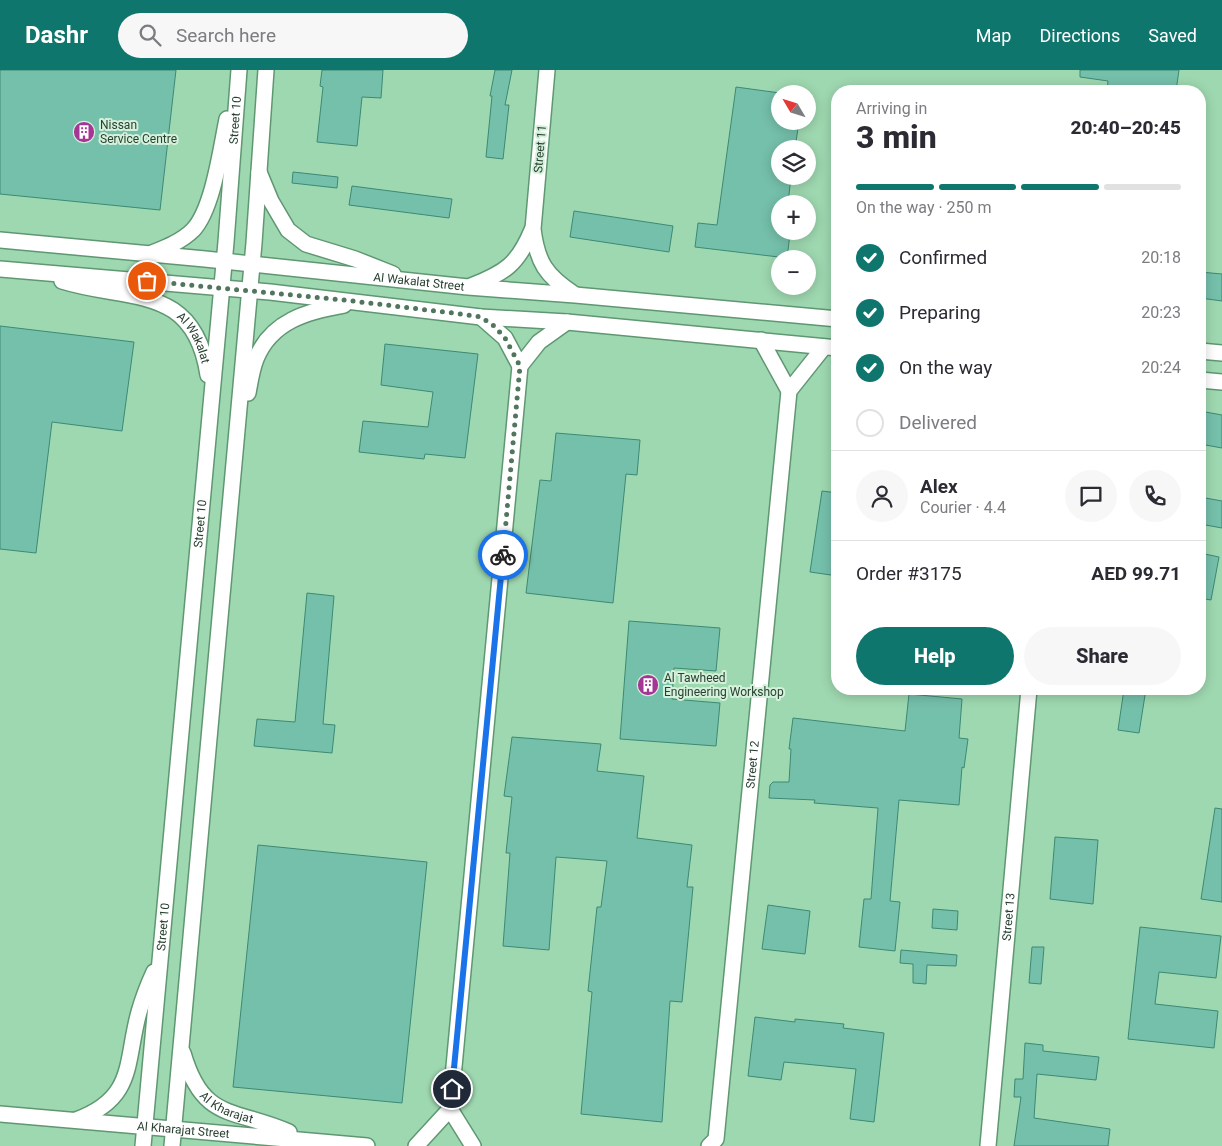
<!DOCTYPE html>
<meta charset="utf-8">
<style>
:root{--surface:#fff;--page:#f7f7f7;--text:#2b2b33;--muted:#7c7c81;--line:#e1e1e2;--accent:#0f766e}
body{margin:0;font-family:Roboto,sans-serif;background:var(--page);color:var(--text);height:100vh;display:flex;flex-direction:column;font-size:19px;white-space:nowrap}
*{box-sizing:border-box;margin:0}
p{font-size:16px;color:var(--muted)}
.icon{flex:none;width:28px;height:28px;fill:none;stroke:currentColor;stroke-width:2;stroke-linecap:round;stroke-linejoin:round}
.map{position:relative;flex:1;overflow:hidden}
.side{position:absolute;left:831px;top:15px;width:375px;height:610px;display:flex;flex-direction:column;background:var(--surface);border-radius:20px;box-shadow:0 2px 12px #0003}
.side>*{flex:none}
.needle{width:32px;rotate:308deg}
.tools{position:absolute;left:771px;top:15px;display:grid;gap:10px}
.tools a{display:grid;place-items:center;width:45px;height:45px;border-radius:50%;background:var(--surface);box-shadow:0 2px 12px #0003;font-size:25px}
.pin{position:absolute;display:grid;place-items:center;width:42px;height:42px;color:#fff;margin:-21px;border:2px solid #fff;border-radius:50%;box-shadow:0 1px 5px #0007}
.courier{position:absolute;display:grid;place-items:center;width:50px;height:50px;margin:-25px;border:4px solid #1a73e8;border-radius:50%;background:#fff;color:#222;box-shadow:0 1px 6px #0007}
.summary em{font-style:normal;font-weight:800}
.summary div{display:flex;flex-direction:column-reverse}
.summary{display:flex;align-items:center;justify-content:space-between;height:85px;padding:0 25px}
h1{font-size:32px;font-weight:800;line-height:38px}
.bar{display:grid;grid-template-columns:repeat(4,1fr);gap:8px 5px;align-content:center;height:60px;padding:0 25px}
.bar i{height:6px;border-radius:4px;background:var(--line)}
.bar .on{background:var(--accent)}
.bar p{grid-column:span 4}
.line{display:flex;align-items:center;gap:12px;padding:0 25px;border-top:1px solid var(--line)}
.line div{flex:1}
.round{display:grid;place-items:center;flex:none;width:52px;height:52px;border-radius:26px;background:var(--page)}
ol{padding:0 25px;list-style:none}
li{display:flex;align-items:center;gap:15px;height:55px}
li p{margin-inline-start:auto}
li .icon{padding:5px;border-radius:50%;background:var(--accent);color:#fff;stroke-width:4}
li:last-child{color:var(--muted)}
li i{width:28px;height:28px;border:2px solid var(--line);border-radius:50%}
.action{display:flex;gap:10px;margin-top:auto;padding:10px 25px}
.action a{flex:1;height:58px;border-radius:30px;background:var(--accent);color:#fff;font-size:20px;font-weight:800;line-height:58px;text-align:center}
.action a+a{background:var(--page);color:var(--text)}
header{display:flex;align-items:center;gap:30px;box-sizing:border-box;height:70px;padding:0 25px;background:var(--accent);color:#fff}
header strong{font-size:24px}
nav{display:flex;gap:28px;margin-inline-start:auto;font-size:18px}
.search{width:350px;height:45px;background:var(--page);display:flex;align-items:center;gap:12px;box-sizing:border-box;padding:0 18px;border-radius:28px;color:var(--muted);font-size:19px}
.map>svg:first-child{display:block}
.building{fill:#75c0ab;stroke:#3d8975}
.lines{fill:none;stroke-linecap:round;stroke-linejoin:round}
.street-casing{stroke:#5f9772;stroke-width:18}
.street{stroke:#fff;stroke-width:15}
.done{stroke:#51755d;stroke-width:5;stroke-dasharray:0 9}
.route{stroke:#1a73e8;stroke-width:6}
.labels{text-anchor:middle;stroke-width:4;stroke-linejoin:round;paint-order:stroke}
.street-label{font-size:12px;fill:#284030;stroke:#d5f1dc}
.poi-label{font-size:12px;fill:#284030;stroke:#d5f1dc;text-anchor:start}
</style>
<header>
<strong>Dashr</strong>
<div class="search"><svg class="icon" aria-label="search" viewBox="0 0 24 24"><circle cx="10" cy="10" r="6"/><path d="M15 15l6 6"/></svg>Search here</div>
<nav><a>Map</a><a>Directions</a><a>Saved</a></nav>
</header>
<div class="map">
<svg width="1222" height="1076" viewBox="0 0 1222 1076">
<rect width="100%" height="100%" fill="#9ed8b0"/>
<g class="building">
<polygon points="0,0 176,0 160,140 0,124"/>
<polygon points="322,0 383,0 381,28 362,27 357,76 317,72 323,17 320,16"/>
<polygon points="495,0 512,0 505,35 509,35 503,89 486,87 492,26 490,26"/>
<polygon points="1080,0 1179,0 1176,21 1107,21 1108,11 1080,7"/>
<polygon points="736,17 780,23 780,51 799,51 795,79 780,79 780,106 791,106 788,134 780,134 780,163 790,164 787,188 695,177 698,153 717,155"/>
<polygon points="293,102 338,107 337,118 292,113"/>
<polygon points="352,116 452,129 449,148 349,135"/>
<polygon points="574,141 673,156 669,182 570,167"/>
<polygon points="1200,202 1222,204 1222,231 1200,228"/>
<polygon points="0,256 134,272 122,361 52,352 36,483 0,479"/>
<polygon points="385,274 478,284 465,388 425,384 424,389 359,382 363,351 428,357 433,322 381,315"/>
<polygon points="1200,341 1222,345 1222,378 1200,374"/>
<polygon points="556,363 640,370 637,405 626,404 613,533 526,523 540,410 551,411"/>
<polygon points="822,421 838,423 838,506 810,502"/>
<polygon points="1200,427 1222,431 1222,458 1200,454"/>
<polygon points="1200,483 1219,487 1211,530 1200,528"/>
<polygon points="307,523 334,526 323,654 335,655 332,683 254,676 257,649 295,652"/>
<polygon points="629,551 720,558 716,601 674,598 672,629 720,633 716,676 620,669"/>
<polygon points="1124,619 1146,619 1139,663 1118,660"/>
<polygon points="909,624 962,629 959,668 968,669 964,698 962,697 959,735 899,730 890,831 900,832 895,881 859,877 864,829 871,829 878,738 814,733 815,730 769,728 770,715 773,712 789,712 791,679 789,679 793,648 905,661"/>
<polygon points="512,667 601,674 597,701 644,706 637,768 692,775 687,817 693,817 682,932 670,931 662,1052 581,1044 592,922 588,921 597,837 601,837 607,791 556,787 549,880 503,876 510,783 506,783 512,727 504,726"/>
<polygon points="1215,738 1222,739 1222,832 1201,829"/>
<polygon points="1055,767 1098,770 1093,834 1050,829"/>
<polygon points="258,775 427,792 402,1033 233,1017"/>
<polygon points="768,835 810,841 805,884 762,879"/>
<polygon points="933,839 958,841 957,860 932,858"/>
<polygon points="1140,857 1221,866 1216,908 1159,902 1155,934 1218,941 1214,978 1128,969"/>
<polygon points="1032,877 1044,877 1041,914 1029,913"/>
<polygon points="901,880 957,885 956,896 927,895 926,914 913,913 913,894 900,893"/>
<polygon points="755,947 795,952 795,949 844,954 843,958 884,963 874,1052 850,1049 856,999 784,992 781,1010 748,1006"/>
<polygon points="1025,973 1043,975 1043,981 1099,987 1096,1010 1037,1004 1034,1048 1110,1059 1108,1076 1014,1076 1021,1027 1014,1027 1015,1009 1023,1009"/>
</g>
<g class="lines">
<g class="street-casing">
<g id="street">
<path d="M547,0L533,159C537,192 546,206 574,224"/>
<polyline points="259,102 271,131 288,160 306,174 355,189 393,204"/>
<path id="s1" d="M0,170L205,189L468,217L575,225L838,249"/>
<path d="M152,183C167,177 182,171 193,160C213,139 221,78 227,49"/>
<polyline points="0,199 270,222 481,247 567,252 838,278"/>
<path id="s2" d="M62,211C129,232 194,213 208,305"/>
<path d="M471,216C505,203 518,194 532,160"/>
<polyline points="481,247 505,268 520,296"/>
<polyline points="761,270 789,321"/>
<polyline points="1200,281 1222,283"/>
<polyline points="1200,310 1222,312"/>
<path d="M248,323C250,312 252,299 256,289C271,251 308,241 344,235"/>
<path id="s3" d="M183,983C203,1052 234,1038 289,1062"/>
<path id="s4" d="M0,1044L367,1076"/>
<path d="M76,1050C136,1028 125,992 139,942C143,928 148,915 154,902"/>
<path id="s5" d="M143,1076L226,172L239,0"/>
<polyline points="172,1076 254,173 266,0"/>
<polyline points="416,1076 450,1039"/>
<polyline points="473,1076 450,1039 520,296 539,272 567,252"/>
<path id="s6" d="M709,1076L716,1069L789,321L824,277"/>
<path id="s7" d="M988,1076L1029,619"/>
</g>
</g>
<use href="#street" class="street"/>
</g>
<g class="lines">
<polyline class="done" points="147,211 344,230 461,244 481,247 494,256 505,268 520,296 503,485"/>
<polyline class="route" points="452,1019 503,485"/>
</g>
<defs>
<g id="building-disc" transform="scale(1.125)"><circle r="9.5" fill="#a53695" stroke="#d5f1dc"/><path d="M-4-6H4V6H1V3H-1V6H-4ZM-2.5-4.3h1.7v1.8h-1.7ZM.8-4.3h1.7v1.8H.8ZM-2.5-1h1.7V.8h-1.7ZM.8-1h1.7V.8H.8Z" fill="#fff"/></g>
</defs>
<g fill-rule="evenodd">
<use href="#building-disc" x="84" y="62"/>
<use href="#building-disc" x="648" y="615"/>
</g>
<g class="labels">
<g class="street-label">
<text dy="4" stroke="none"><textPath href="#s5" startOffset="1030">Street 10</textPath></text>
<text transform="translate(540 79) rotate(-85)" y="4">Street 11</text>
<text dy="4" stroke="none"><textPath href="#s1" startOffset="421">Al Wakalat Street</textPath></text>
<text dy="4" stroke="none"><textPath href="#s2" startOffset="151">Al Wakalat</textPath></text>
<text dy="4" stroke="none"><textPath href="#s5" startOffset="625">Street 10</textPath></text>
<text dy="4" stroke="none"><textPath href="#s6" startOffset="386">Street 12</textPath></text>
<text dy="4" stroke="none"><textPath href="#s7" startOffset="230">Street 13</textPath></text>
<text dy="4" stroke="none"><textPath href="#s5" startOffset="220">Street 10</textPath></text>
<text dy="4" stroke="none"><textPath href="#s3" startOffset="74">Al Kharajat</textPath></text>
<text dy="4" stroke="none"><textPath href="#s4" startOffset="184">Al Kharajat Street</textPath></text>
</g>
<g class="poi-label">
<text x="100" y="59">Nissan<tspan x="100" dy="14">Service Centre</tspan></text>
<text x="664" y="612">Al Tawheed<tspan x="664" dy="14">Engineering Workshop</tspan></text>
</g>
</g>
</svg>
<div class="tools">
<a><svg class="needle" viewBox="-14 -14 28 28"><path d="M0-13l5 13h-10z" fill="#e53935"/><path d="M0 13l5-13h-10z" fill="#7c7c81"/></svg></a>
<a><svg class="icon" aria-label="layers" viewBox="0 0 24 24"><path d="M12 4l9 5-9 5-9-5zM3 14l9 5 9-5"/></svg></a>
<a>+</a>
<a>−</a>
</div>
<div class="pin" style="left:147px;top:211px;background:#ea580c"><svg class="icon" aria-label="bag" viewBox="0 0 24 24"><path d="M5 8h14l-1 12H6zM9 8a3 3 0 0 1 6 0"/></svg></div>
<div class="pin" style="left:452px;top:1019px;background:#1f2937"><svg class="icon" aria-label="home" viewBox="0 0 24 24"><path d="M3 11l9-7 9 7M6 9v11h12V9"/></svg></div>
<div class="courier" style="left:503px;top:485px"><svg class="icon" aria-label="bike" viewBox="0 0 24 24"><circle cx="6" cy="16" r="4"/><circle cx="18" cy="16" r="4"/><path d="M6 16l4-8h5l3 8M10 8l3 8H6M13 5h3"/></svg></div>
<section class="side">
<div class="summary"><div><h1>3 min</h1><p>Arriving in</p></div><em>20:40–20:45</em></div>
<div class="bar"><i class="on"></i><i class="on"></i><i class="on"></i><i></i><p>On the way · 250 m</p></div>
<ol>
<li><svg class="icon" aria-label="check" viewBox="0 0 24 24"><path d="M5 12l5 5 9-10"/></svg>Confirmed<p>20:18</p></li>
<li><svg class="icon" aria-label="check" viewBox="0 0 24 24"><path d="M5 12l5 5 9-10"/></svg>Preparing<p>20:23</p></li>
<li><svg class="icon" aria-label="check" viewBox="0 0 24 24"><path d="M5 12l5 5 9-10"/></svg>On the way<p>20:24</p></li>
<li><i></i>Delivered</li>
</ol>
<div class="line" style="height:90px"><a class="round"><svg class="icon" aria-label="person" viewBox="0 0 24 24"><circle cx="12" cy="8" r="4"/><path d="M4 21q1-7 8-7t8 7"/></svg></a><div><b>Alex</b><p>Courier · 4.4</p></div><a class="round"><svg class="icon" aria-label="chat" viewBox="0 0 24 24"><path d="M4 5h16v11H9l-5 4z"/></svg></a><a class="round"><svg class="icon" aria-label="phone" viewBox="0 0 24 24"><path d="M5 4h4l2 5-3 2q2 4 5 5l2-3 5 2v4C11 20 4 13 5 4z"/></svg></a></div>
<div class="line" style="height:65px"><div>Order #3175</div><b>AED 99.71</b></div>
<div class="action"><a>Help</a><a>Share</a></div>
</section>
</div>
